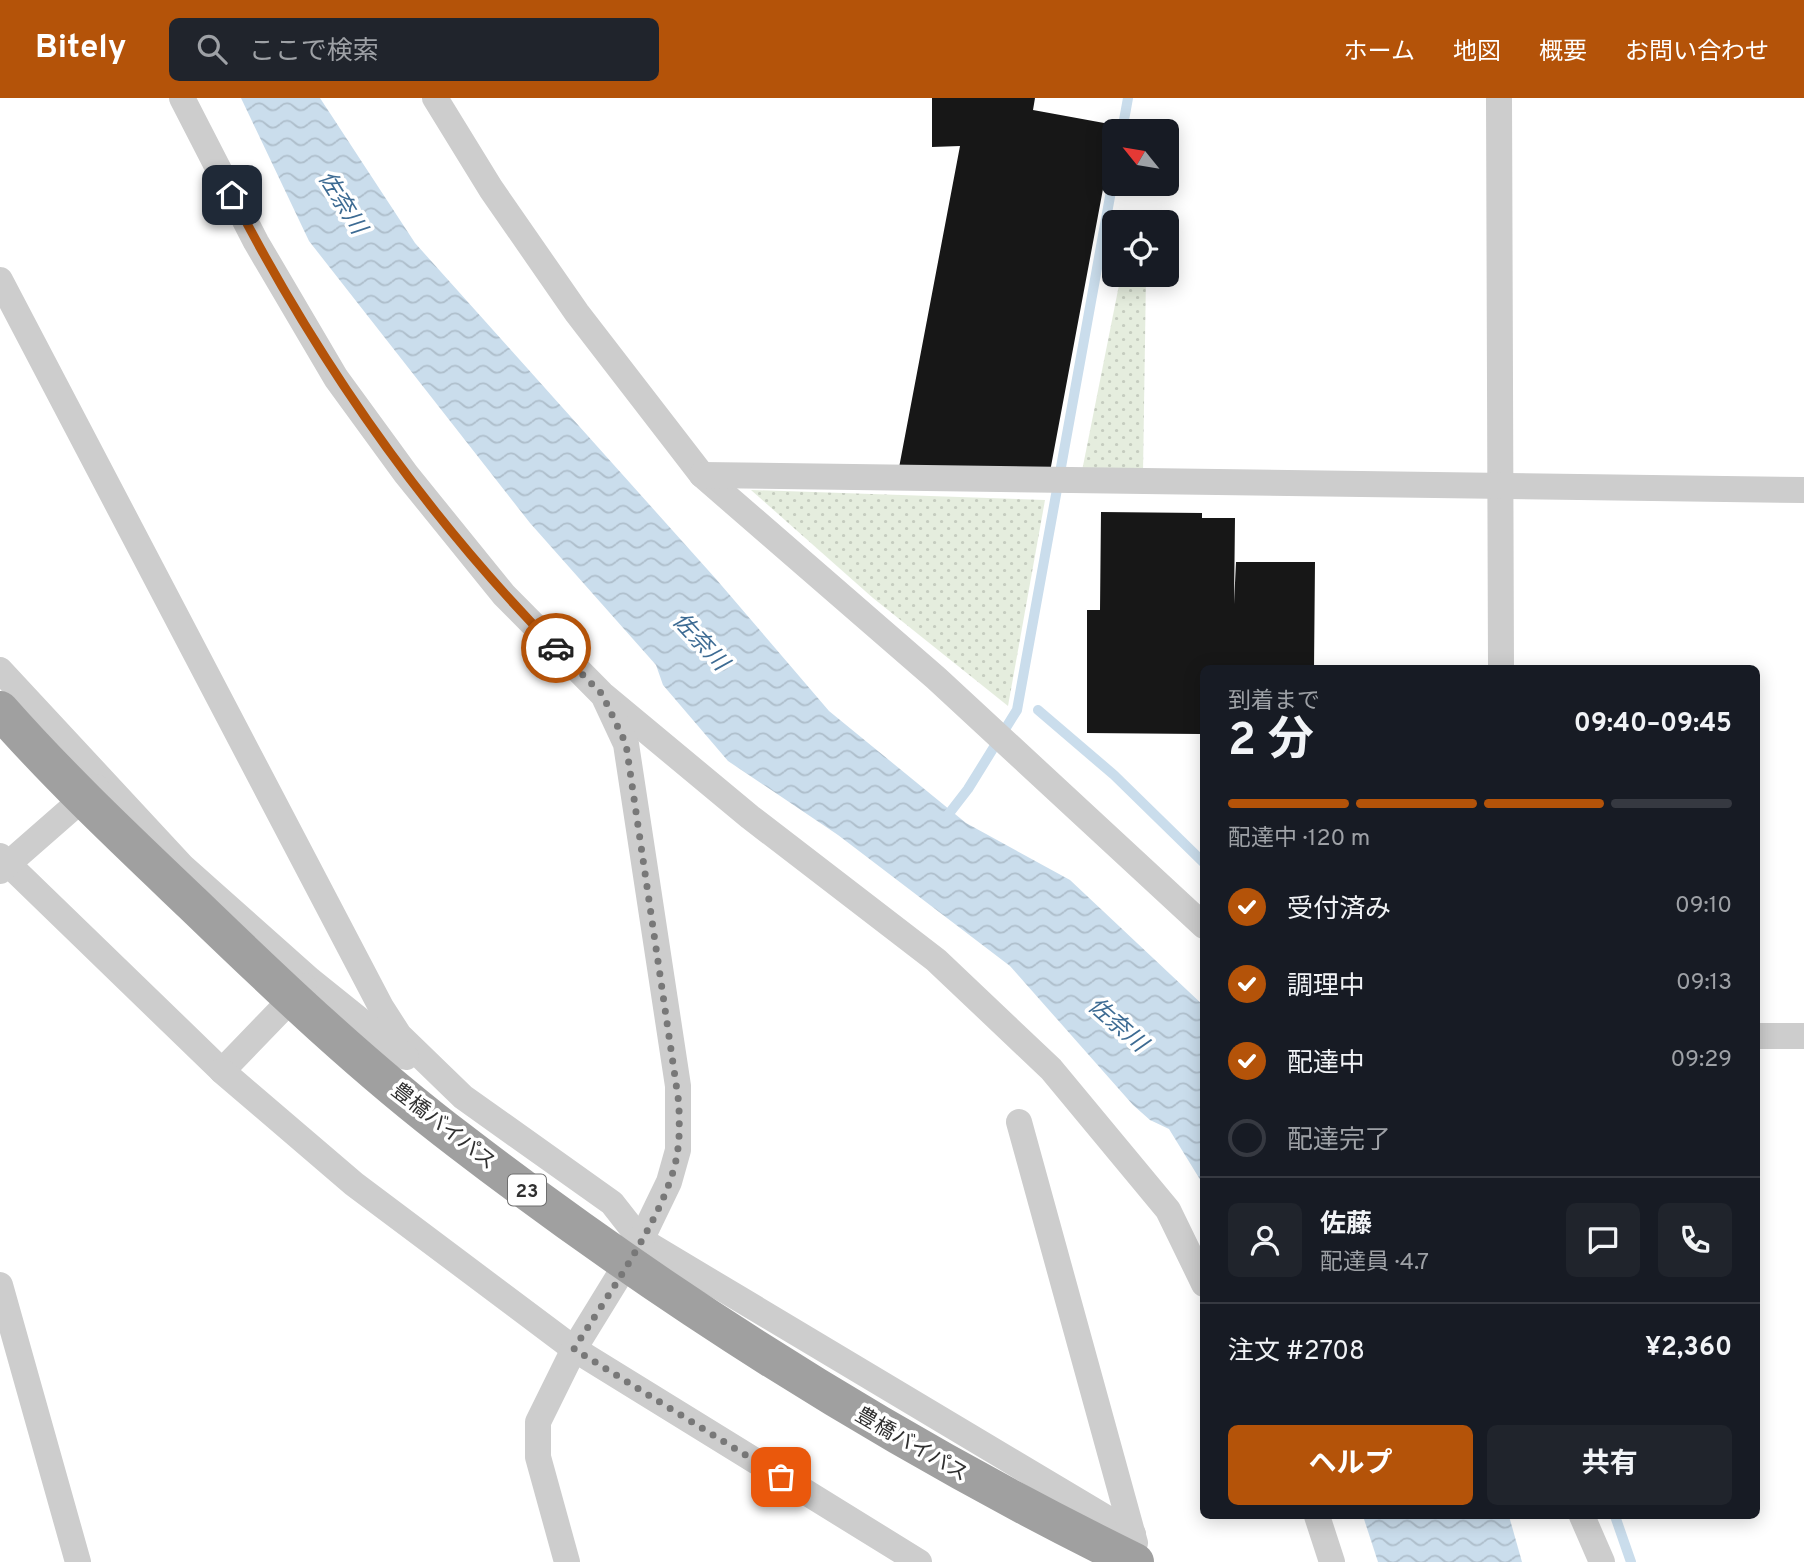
<!DOCTYPE html>
<html lang="ja">
<meta charset="utf-8">
<style>
:root{--surface:#171b24;--page:#20242c;--text:#f1f3f6;--muted:#9ea1a6;--line:#363941;--accent:#b45309}
body{margin:0;font-family:Overpass,"Noto Sans JP",sans-serif;background:var(--page);color:var(--text);height:100vh;display:flex;flex-direction:column;font-size:26px;white-space:nowrap}
*{box-sizing:border-box;margin:0}
p{font-size:23px;color:var(--muted)}
.icon{flex:none;width:38px;height:38px;fill:none;stroke:currentColor;stroke-width:2;stroke-linecap:round;stroke-linejoin:round}
.map{position:relative;flex:1;overflow:hidden}
.details{position:absolute;left:1200px;top:567px;width:560px;height:854px;display:flex;flex-direction:column;background:var(--surface);border-radius:10px;box-shadow:0 4px 18px #0003}
.details>*{flex:none}
.needle{width:46px;rotate:300deg}
.controls{position:absolute;left:1102px;top:21px;display:grid;gap:14px}
.controls a{display:grid;place-items:center;width:77px;height:77px;border-radius:10px;background:var(--surface);box-shadow:0 4px 18px #0003;font-size:35px}
.pin{position:absolute;display:grid;place-items:center;width:60px;height:60px;color:#fff;margin:-30px;border-radius:14px;box-shadow:0 4px 10px #0006}
.courier{position:absolute;display:grid;place-items:center;width:70px;height:70px;margin:-35px;border:5px solid #b45309;border-radius:50%;background:#fff;color:#222;box-shadow:0 2px 9px #0007}
.head em{font-style:normal;font-weight:700}
.head div{display:flex;flex-direction:column-reverse}
.head{display:flex;align-items:center;justify-content:space-between;height:119px;padding:0 28px}
h1{font-size:46px;font-weight:700;line-height:52px}
.bar{display:grid;grid-template-columns:repeat(4,1fr);gap:10px 7px;align-content:center;height:84px;padding:0 28px}
.bar i{height:9px;border-radius:5px;background:var(--line)}
.bar .active{background:var(--accent)}
.bar p{grid-column:span 4}
.line{display:flex;align-items:center;gap:18px;padding:0 28px;border-top:2px solid var(--line)}
.line div{flex:1}
.round{display:grid;place-items:center;flex:none;width:74px;height:74px;border-radius:10px;background:var(--page)}
ol{padding:0 28px;list-style:none}
li{display:flex;align-items:center;gap:21px;height:77px}
li p{margin-inline-start:auto}
li .icon{padding:7px;border-radius:50%;background:var(--accent);color:#fff;stroke-width:4}
li:last-child{color:var(--muted)}
li i{width:38px;height:38px;border:4px solid var(--line);border-radius:50%}
.action{display:flex;gap:14px;margin-top:auto;padding:14px 28px}
.action a{flex:1;height:80px;border-radius:10px;background:var(--accent);color:#fff;font-size:28px;font-weight:700;line-height:80px;text-align:center}
.action a+a{background:var(--page);color:var(--text)}
header{display:flex;align-items:center;gap:42px;box-sizing:border-box;height:98px;padding:0 35px;background:var(--accent);color:#fff}
header strong{font-size:33px}
nav{display:flex;gap:38px;margin-inline-start:auto;font-size:24px}
.search{width:490px;height:63px;background:var(--page);display:flex;align-items:center;gap:18px;box-sizing:border-box;padding:0 24px;border-radius:10px;color:var(--muted);font-size:26px}
.map>svg:first-child{display:block}
.grass{fill:url(#grass-dots)}
.water{fill:url(#water-waves)}
.lines{fill:none;stroke-linecap:round;stroke-linejoin:round}
.stream{stroke:#caddec;stroke-width:10}
.building{fill:#171717}
.minor{stroke:#cdcdcd;stroke-width:26}
.trunk-bridge{stroke:#a0a0a0;stroke-width:38}
.done{stroke:#787878;stroke-width:7;stroke-dasharray:0 12.6}
.route{stroke:#b45309;stroke-width:9}
.labels{text-anchor:middle;stroke-width:7;stroke-linejoin:round;paint-order:stroke}
.shield{fill:#fff;stroke:#6e6e6e;stroke-width:2}
.shield-label{font-size:19px;font-weight:bold;fill:#303030}
.street-label{font-size:21px;fill:#303030;stroke:#fff}
.water-label{font-size:23px;font-style:italic;fill:#3d6b93;stroke:#fff}
</style>
<header>
<strong>Bitely</strong>
<div class="search"><svg class="icon" aria-label="search" viewBox="0 0 24 24"><circle cx="10" cy="10" r="6"/><path d="M15 15l6 6"/></svg>ここで検索</div>
<nav><a>ホーム</a><a>地図</a><a>概要</a><a>お問い合わせ</a></nav>
</header>
<div class="map">
<svg width="1804" height="1464" viewBox="0 0 1804 1464">
<defs>
<pattern id="grass-dots" width="8" height="8" patternUnits="userSpaceOnUse" patternTransform="scale(1.75)"><rect width="8" height="8" fill="#e5edde"/><path d="M2 2h.1M6 6h.1" fill="none" stroke="#c5ccbf" stroke-width="1.8" stroke-linecap="round"/></pattern>
<pattern id="water-waves" width="16" height="10" patternUnits="userSpaceOnUse" patternTransform="scale(1.75)"><rect width="16" height="10" fill="#caddec"/><path d="M0 5q4-4 8 0t8 0" fill="none" stroke="#aebecb"/></pattern>
</defs>
<rect width="100%" height="100%" fill="#fff"/>
<g class="grass">
<polygon points="1121,177 1146,177 1143,375 1082,373"/>
<polygon points="751,392 1045,402 1008,608 873,500"/>
</g>
<g class="water">
<polygon points="241,0 320,0 415,145 716,481 829,613 966,725 1070,782 1204,908 1204,1088 1169,1031 1150,1022 1133,1007 1010,868 838,737 728,663 663,587 656,567 530,425 309,143"/>
<polygon points="1363,1418 1509,1418 1522,1464 1378,1464"/>
</g>
<g class="lines">
<g class="stream">
<polyline points="1122,33 1128,0"/>
<polyline points="1038,612 1114,677 1204,765"/>
<polyline points="944,722 968,691 1017,612 1115,71"/>
<polyline points="1615,1418 1631,1464"/>
</g>
</g>
<g class="building">
<polygon points="932,0 1035,0 1033,12 1115,27 1049,379 898,375 960,48 932,49"/>
<polygon points="1101,414 1202,415 1202,420 1235,420 1234,506 1236,464 1315,464 1314,570 1204,570 1204,660 1200,660 1200,636 1087,635 1087,512 1100,512"/>
</g>
<g class="lines">
<g class="minor">
<polyline points="182,0 256,144 336,280 406,376 504,497 602,596 750,719 936,862 1051,971 1168,1112 1204,1186"/>
<polyline points="435,0 491,91 577,215 702,377 936,580 1204,828"/>
<polyline points="1499,0 1501,570"/>
<polyline points="0,182 381,909 399,937 463,999 612,1105 641,1142 1133,1436"/>
<polyline points="702,377 1804,392"/>
<polyline points="0,572 183,769 310,882 406,959"/>
<polyline points="0,758 222,973 304,888"/>
<polyline points="0,773 96,689"/>
<polyline points="1757,938 1804,938"/>
<polyline points="222,973 354,1086 574,1251 919,1464"/>
<polyline points="1019,1024 1135,1445"/>
<polyline points="0,1187 78,1464"/>
<polyline points="1317,1418 1332,1464"/>
<polyline points="1582,1418 1602,1464"/>
<polyline points="567,1464 538,1359 538,1324 574,1251 641,1142 669,1084 678,1052 678,988 626,646 605,601"/>
</g>
<path class="trunk-bridge" d="M0,612C60,680 126,742 192,805C278,888 365,971 460,1043C671,1205 896,1347 1135,1464"/>
</g>
<g class="lines">
<path class="done" d="M556,550L602,596L626,646L679,1006C679,1021 680,1035 678,1050C672,1109 606,1199 574,1251L781,1379"/>
<path class="route" d="M232,97C318,264 424,416 556,550"/>
</g>
<g class="labels">
<rect class="shield" x="508" y="1076.5" width="38" height="31" rx="5"/>
<g class="shield-label">
<text x="527" y="1099">23</text>
</g>
<g class="street-label">
<text transform="translate(444 1028) rotate(38)" y="7">豊橋バイパス</text>
<text transform="translate(912 1346) rotate(30)" y="7">豊橋バイパス</text>
</g>
<g class="water-label">
<text transform="translate(343 104) rotate(58)" y="8">佐奈川</text>
<text transform="translate(701 543) rotate(47)" y="8">佐奈川</text>
<text transform="translate(1118 926) rotate(41)" y="8">佐奈川</text>
</g>
</g>
</svg>
<div class="controls">
<a><svg class="needle" viewBox="-14 -14 28 28"><path d="M0-13l5 13h-10z" fill="#e53935"/><path d="M0 13l5-13h-10z" fill="#9ea1a6"/></svg></a>
<a><svg class="icon" aria-label="locate" viewBox="0 0 24 24"><circle cx="12" cy="12" r="6"/><path d="M12 2v4M12 18v4M2 12h4M18 12h4"/></svg></a>
</div>
<div class="pin" style="left:781px;top:1379px;background:#ea580c"><svg class="icon" aria-label="bag" viewBox="0 0 24 24"><path d="M5 8h14l-1 12H6zM9 8a3 3 0 0 1 6 0"/></svg></div>
<div class="pin" style="left:232px;top:97px;background:#1f2937"><svg class="icon" aria-label="home" viewBox="0 0 24 24"><path d="M3 11l9-7 9 7M6 9v11h12V9"/></svg></div>
<div class="courier" style="left:556px;top:550px"><svg class="icon" aria-label="car" viewBox="0 0 24 24"><path d="M5 17H2v-5l4-1 3-4h7l3 4 3 1v5h-3M9 17h6M6 11h13"/><circle cx="7" cy="17" r="2"/><circle cx="17" cy="17" r="2"/></svg></div>
<section class="details">
<div class="head"><div><h1>2 分</h1><p>到着まで</p></div><em>09:40–09:45</em></div>
<div class="bar"><i class="active"></i><i class="active"></i><i class="active"></i><i></i><p>配達中 · 120 m</p></div>
<ol>
<li><svg class="icon" aria-label="check" viewBox="0 0 24 24"><path d="M5 12l5 5 9-10"/></svg>受付済み<p>09:10</p></li>
<li><svg class="icon" aria-label="check" viewBox="0 0 24 24"><path d="M5 12l5 5 9-10"/></svg>調理中<p>09:13</p></li>
<li><svg class="icon" aria-label="check" viewBox="0 0 24 24"><path d="M5 12l5 5 9-10"/></svg>配達中<p>09:29</p></li>
<li><i></i>配達完了</li>
</ol>
<div class="line" style="height:126px"><a class="round"><svg class="icon" aria-label="person" viewBox="0 0 24 24"><circle cx="12" cy="8" r="4"/><path d="M4 21q1-7 8-7t8 7"/></svg></a><div><b>佐藤</b><p>配達員 · 4.7</p></div><a class="round"><svg class="icon" aria-label="chat" viewBox="0 0 24 24"><path d="M4 5h16v11H9l-5 4z"/></svg></a><a class="round"><svg class="icon" aria-label="phone" viewBox="0 0 24 24"><path d="M5 4h4l2 5-3 2q2 4 5 5l2-3 5 2v4C11 20 4 13 5 4z"/></svg></a></div>
<div class="line" style="height:91px"><div>注文 #2708</div><b>¥2,360</b></div>
<div class="action"><a>ヘルプ</a><a>共有</a></div>
</section>
</div>
